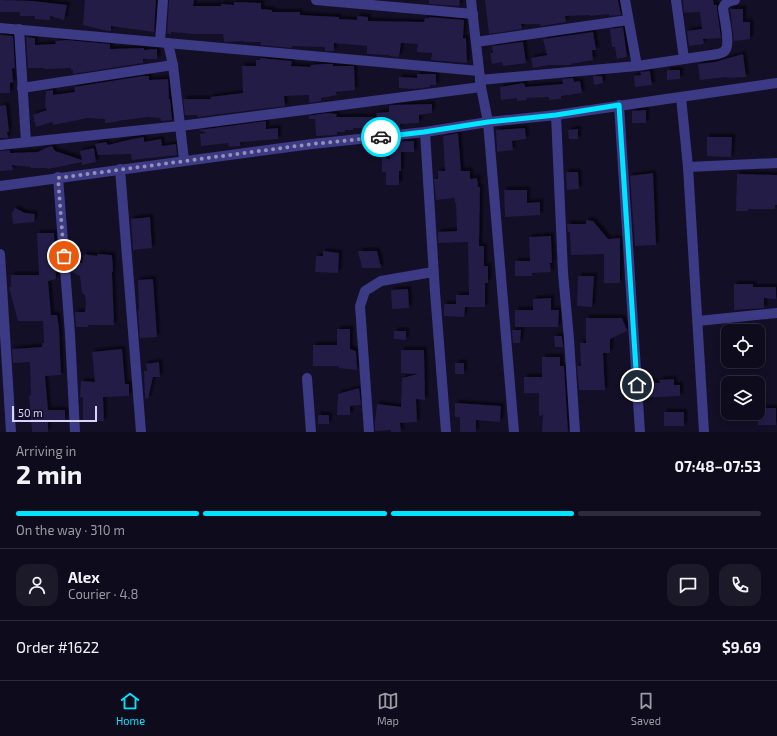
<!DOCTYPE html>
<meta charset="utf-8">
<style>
:root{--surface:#0e0b1c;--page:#1c1929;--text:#f1f3f6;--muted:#9b9ba3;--line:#2e2b3b;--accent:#00e5ff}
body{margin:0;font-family:"Exo 2",sans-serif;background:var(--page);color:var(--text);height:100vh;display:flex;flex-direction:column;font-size:15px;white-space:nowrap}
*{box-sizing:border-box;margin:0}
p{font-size:13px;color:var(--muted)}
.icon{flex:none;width:22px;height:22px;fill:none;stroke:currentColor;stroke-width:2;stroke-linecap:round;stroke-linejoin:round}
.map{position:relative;height:432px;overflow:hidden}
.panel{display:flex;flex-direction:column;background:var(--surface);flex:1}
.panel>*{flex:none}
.buttons{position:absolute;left:721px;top:324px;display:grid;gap:8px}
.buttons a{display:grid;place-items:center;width:44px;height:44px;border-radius:8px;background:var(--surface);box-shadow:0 2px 10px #0003,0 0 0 1px var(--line);font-size:20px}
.scale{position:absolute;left:12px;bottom:10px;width:85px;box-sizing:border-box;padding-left:4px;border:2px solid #d9d4ff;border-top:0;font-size:11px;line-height:14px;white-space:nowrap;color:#d9d4ff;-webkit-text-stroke:3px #130f26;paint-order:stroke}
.pin{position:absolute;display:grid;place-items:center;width:34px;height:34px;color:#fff;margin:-17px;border:2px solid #fff;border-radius:50%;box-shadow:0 1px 4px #0007}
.courier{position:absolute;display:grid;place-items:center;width:40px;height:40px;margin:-20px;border:3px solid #00e5ff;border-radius:50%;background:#fff;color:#222;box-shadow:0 1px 5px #0007}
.head em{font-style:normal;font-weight:700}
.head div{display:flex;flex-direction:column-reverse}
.head{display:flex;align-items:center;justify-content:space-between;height:68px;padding:0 16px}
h1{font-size:26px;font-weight:700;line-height:30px}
.bar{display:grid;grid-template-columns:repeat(4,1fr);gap:6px 4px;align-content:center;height:48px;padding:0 16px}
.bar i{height:5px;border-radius:3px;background:var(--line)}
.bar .active{background:var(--accent)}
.bar p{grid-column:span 4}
.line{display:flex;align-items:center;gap:10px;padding:0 16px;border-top:1px solid var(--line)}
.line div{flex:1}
.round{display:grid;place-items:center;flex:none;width:42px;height:42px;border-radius:12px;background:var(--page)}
.tabs{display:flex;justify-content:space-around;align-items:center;height:56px;border-top:1px solid var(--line);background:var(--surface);font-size:11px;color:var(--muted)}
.tabs a{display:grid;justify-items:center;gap:2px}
.tabs .active{color:var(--accent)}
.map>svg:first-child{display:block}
.building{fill:#241b47;filter:url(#shadow)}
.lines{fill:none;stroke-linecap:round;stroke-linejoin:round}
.street{stroke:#3d3a85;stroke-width:10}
.done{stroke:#948fb3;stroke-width:4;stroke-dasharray:0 7.2}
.route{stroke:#00e5ff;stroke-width:5}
</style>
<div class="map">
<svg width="777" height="432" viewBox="0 0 777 432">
<defs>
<filter id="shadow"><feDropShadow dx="3" dy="-3" stdDeviation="1" flood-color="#0009"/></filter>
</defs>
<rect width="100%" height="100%" fill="#130f26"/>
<g class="building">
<polygon points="0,0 33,1 67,5 64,20 50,16 50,20 35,19 35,16 20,16 20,12 0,12"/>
<polygon points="85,0 156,0 154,32 111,26 111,31 108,31 83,25"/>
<polygon points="169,0 194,0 193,6 221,6 221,4 234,5 234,2 261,3 261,9 272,10 272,12 300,12 300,15 339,17 339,19 357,20 357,16 368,17 368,21 424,22 425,18 429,18 429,17 464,20 463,38 466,38 467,63 431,60 432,53 417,52 418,44 401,43 399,57 389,56 389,55 367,54 367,46 334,43 334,51 325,51 325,47 292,46 292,48 260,45 261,42 244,42 244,41 224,42 223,34 194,34 171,32 171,34 167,33"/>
<polygon points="429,0 460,0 459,6 429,4"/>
<polygon points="485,0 618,0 621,15 609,16 609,14 590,16 590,15 565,16 566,22 541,26 540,24 521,24 522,29 489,34"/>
<polygon points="683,0 713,0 714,5 717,5 717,9 721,38 703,39 704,44 689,46 687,31 702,29 700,12 684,13"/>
<polygon points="730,9 743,9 743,22 750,22 750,39 734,41"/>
<polygon points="623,27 627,57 617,59 615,47 612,47 610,29"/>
<polygon points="593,32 596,50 592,50 593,60 571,64 571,65 549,65 533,68 531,58 547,55 543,39"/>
<polygon points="0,35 13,36 15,68 12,69 13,82 10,83 10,93 0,93"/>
<polygon points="26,37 35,38 35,45 56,44 55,41 66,40 110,44 110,49 144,48 144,50 157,49 157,59 143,59 143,63 73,74 73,70 71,70 71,68 44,69 44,68 28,68"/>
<polygon points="523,42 526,63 503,66 502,62 492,64 490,53 493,53 492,46"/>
<polygon points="743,54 746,77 727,78 727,77 700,80 698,64 715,62"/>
<polygon points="260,58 292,61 291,66 311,67 310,65 324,64 333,64 333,66 354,66 355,90 336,92 337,95 321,98 321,101 309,103 309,95 284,96 285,106 198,117 197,115 185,115 183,99 211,99 210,97 243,93 242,66 256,66 256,60 260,60"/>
<polygon points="667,70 680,70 680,79 667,80"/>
<polygon points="650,71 652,85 635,87 634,76 641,75 640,72"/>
<polygon points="417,74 436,74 436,85 430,85 430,87 415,89 399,88 399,77 417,78"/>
<polygon points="143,76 149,76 149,80 168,79 169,99 170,99 172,120 161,121 160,118 148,117 117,121 117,122 105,123 105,119 88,118 53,125 52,122 36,127 33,115 47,110 45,106 46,91 53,90 53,95 75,92 74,87"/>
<polygon points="593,76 602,76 603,83 594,85"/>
<polygon points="573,78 574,82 580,81 582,93 561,96 561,99 549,100 549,97 526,98 527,100 517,101 517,98 501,100 500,87 524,83 525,87 563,84 562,79"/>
<polygon points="432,104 432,113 419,115 419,123 400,124 400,128 353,128 353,130 345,130 345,132 337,132 337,135 316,136 315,119 309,119 309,116 327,113 337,114 336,117 377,117 376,113 389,112 389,106 392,105"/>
<polygon points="6,105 9,132 7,132 8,138 0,138 0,106"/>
<polygon points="646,110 646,123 632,123 632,111"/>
<polygon points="266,121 266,129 278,128 278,139 240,142 240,146 229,147 228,143 201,146 200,134 206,133 199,130"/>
<polygon points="525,128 526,139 512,141 513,150 497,152 496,130"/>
<polygon points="578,129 578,139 569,139 568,130"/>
<polygon points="458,133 461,171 470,171 470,179 477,178 478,187 480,187 479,246 484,246 484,266 488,266 488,283 485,283 485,307 465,307 464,317 444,316 444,304 456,304 456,295 469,295 468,242 438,243 438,232 457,231 456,203 455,203 454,198 436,200 434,179 438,179 438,171 445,171 443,136"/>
<polygon points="144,137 144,142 161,139 162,146 176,144 177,155 132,160 131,154 98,155 95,144 106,142 108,145 132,139"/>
<polygon points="707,137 732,137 731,157 707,156"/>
<polygon points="414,141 414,152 401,152 401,171 399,171 399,185 386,185 386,172 382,172 382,158 390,159 391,142"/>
<polygon points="52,146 55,151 82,160 80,151 94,148 96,162 82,165 82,162 48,169 47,168 31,168 31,167 12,165 13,170 0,171 0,151 10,150 10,153 38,152 47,147"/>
<polygon points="566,172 578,172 579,189 567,190"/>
<polygon points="653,173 656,245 635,246 630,176"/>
<polygon points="737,174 777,175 777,205 775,205 775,209 748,209 748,211 736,211"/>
<polygon points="504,190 527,190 527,203 540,202 540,215 505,217"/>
<polygon points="15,208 25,213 35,214 34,222 13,224 12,213"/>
<polygon points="150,217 152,248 133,250 131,219"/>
<polygon points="586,220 593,221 608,239 620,238 620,283 604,283 604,254 571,255 570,232 568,232 567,224 586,224"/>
<polygon points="37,233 54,233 56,279 48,281 51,315 57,315 59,328 61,375 45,376 48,410 65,410 65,420 48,421 48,432 32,432 29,396 31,395 30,362 13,363 12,349 42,347 42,343 44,343 43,321 18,321 9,287 11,287 11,275 39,275"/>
<polygon points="551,236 552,263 550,263 551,272 532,273 532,276 515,276 515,261 530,261 529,237"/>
<polygon points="323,251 339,253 338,273 315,272 316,256 323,256"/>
<polygon points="358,251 377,251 381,268 362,268"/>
<polygon points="84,254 97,256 97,254 112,255 113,272 112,272 114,325 88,325 88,327 76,327 75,312 85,312 86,303 85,295 82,293 80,276 72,272 71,263 71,261 82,263"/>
<polygon points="578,276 594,276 592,307 577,306"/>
<polygon points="153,279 157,337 140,338 138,311 139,310 138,280"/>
<polygon points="734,284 753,284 753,287 776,287 776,299 764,298 764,308 734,310"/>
<polygon points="408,289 409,308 392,309 391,290"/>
<polygon points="551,298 551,310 559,310 558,327 515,327 515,310 533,310 533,299"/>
<polygon points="586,318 622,318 627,330 627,331 610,339 610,353 603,353 605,390 579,390 577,366 581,366 580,343 586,343"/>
<polygon points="337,329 350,329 350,349 356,351 357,370 339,368 339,366 313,366 313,345 337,345"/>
<polygon points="512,330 521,330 520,343 513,343"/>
<polygon points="394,331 406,331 406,340 394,339"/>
<polygon points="554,336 562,336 563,347 555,347"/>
<polygon points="122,349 125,384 129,384 129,396 103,397 104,421 83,421 83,397 80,397 81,381 95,382 92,352"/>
<polygon points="401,350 424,350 425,400 416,399 417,422 400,423 401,432 391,432 391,430 375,431 375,422 377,404 401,407 402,378 418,374 401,373"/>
<polygon points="542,357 560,357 560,366 564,366 568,432 542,432 543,415 539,416 539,393 524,393 524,377 542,377"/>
<polygon points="159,362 160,377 153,377 148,399 145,398 144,371 147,371 146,364"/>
<rect x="455" y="363" width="9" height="11"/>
<polygon points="674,379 674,385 680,385 680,396 659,397 644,397 643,382 660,383 659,380"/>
<polygon points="359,388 361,405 350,406 350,415 337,415 338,394"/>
<polygon points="455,403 501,406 500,422 476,420 476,432 460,432 460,417 455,417"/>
<rect x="758" y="408" width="18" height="17"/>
<rect x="664" y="412" width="20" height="14"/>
<rect x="318" y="415" width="11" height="9"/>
</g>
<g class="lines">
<g class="street">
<polyline points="316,0 473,14"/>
<polyline points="471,0 481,87 488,122 514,432"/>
<polyline points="625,0 637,66"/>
<polyline points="676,0 684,59"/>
<polyline points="0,28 479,71"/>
<polyline points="19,29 26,142"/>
<polyline points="160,42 163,0"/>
<polyline points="476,42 628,20"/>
<polyline points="168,43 173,65 184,160"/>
<path d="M480,80L637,66L718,54C721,53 724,53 726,49C730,41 724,18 723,8C725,2 729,1 735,0"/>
<polyline points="22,88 173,65"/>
<polyline points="681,97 688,167 704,432"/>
<polyline points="619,105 640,432"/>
<polyline points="556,115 563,273 569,339 575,432"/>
<polyline points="425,132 435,292 446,432"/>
<polyline points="0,145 180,126 481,87"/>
<polyline points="688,167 777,163"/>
<polyline points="120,169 141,432"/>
<polyline points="58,177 70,334 75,432"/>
<polyline points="0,186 312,144 425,132 488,122 556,115 777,83"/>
<polyline points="0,254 11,432"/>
<polyline points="698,321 777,313"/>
<polyline points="307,378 311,432"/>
<polyline points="369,432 360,306 365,291 381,281 433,272"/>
</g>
</g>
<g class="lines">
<polyline class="done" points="64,256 58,178 312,144 381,137"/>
<polyline class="route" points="381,137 424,132 488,122 556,115 619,105 637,385"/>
</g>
</svg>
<div class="buttons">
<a><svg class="icon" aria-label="locate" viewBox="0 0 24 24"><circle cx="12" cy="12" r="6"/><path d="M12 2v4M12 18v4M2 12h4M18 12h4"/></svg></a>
<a><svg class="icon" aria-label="layers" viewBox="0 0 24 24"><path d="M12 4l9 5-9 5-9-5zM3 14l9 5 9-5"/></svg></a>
</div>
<div class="scale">50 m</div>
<div class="pin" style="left:64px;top:256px;background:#ea580c"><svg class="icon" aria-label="bag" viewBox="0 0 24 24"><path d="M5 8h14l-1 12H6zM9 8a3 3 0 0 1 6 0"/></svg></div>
<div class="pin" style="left:637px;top:385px;background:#1f2937"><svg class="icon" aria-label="home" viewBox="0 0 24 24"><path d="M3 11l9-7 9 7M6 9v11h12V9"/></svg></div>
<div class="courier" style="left:381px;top:137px"><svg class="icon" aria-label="car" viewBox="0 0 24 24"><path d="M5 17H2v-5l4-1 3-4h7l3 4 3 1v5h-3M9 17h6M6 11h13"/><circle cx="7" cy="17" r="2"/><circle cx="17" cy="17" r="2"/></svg></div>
</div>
<section class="panel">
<div class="head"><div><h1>2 min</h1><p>Arriving in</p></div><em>07:48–07:53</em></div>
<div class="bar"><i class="active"></i><i class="active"></i><i class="active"></i><i></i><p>On the way · 310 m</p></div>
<div class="line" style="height:72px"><a class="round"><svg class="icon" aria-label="person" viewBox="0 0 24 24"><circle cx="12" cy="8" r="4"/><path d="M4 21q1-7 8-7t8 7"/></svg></a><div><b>Alex</b><p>Courier · 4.8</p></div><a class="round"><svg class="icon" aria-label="chat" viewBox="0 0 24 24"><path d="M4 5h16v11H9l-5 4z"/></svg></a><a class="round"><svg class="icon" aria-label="phone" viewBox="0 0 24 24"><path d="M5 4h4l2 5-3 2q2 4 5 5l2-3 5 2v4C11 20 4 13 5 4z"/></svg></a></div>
<div class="line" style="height:52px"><div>Order #1622</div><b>$9.69</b></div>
</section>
<nav class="tabs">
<a class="active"><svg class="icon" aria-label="home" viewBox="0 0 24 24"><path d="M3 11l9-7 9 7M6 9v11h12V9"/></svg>Home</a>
<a><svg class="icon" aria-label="map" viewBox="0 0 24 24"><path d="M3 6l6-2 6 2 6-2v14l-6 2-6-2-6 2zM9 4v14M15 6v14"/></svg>Map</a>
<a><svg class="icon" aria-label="saved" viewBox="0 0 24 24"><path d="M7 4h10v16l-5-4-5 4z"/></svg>Saved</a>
</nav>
